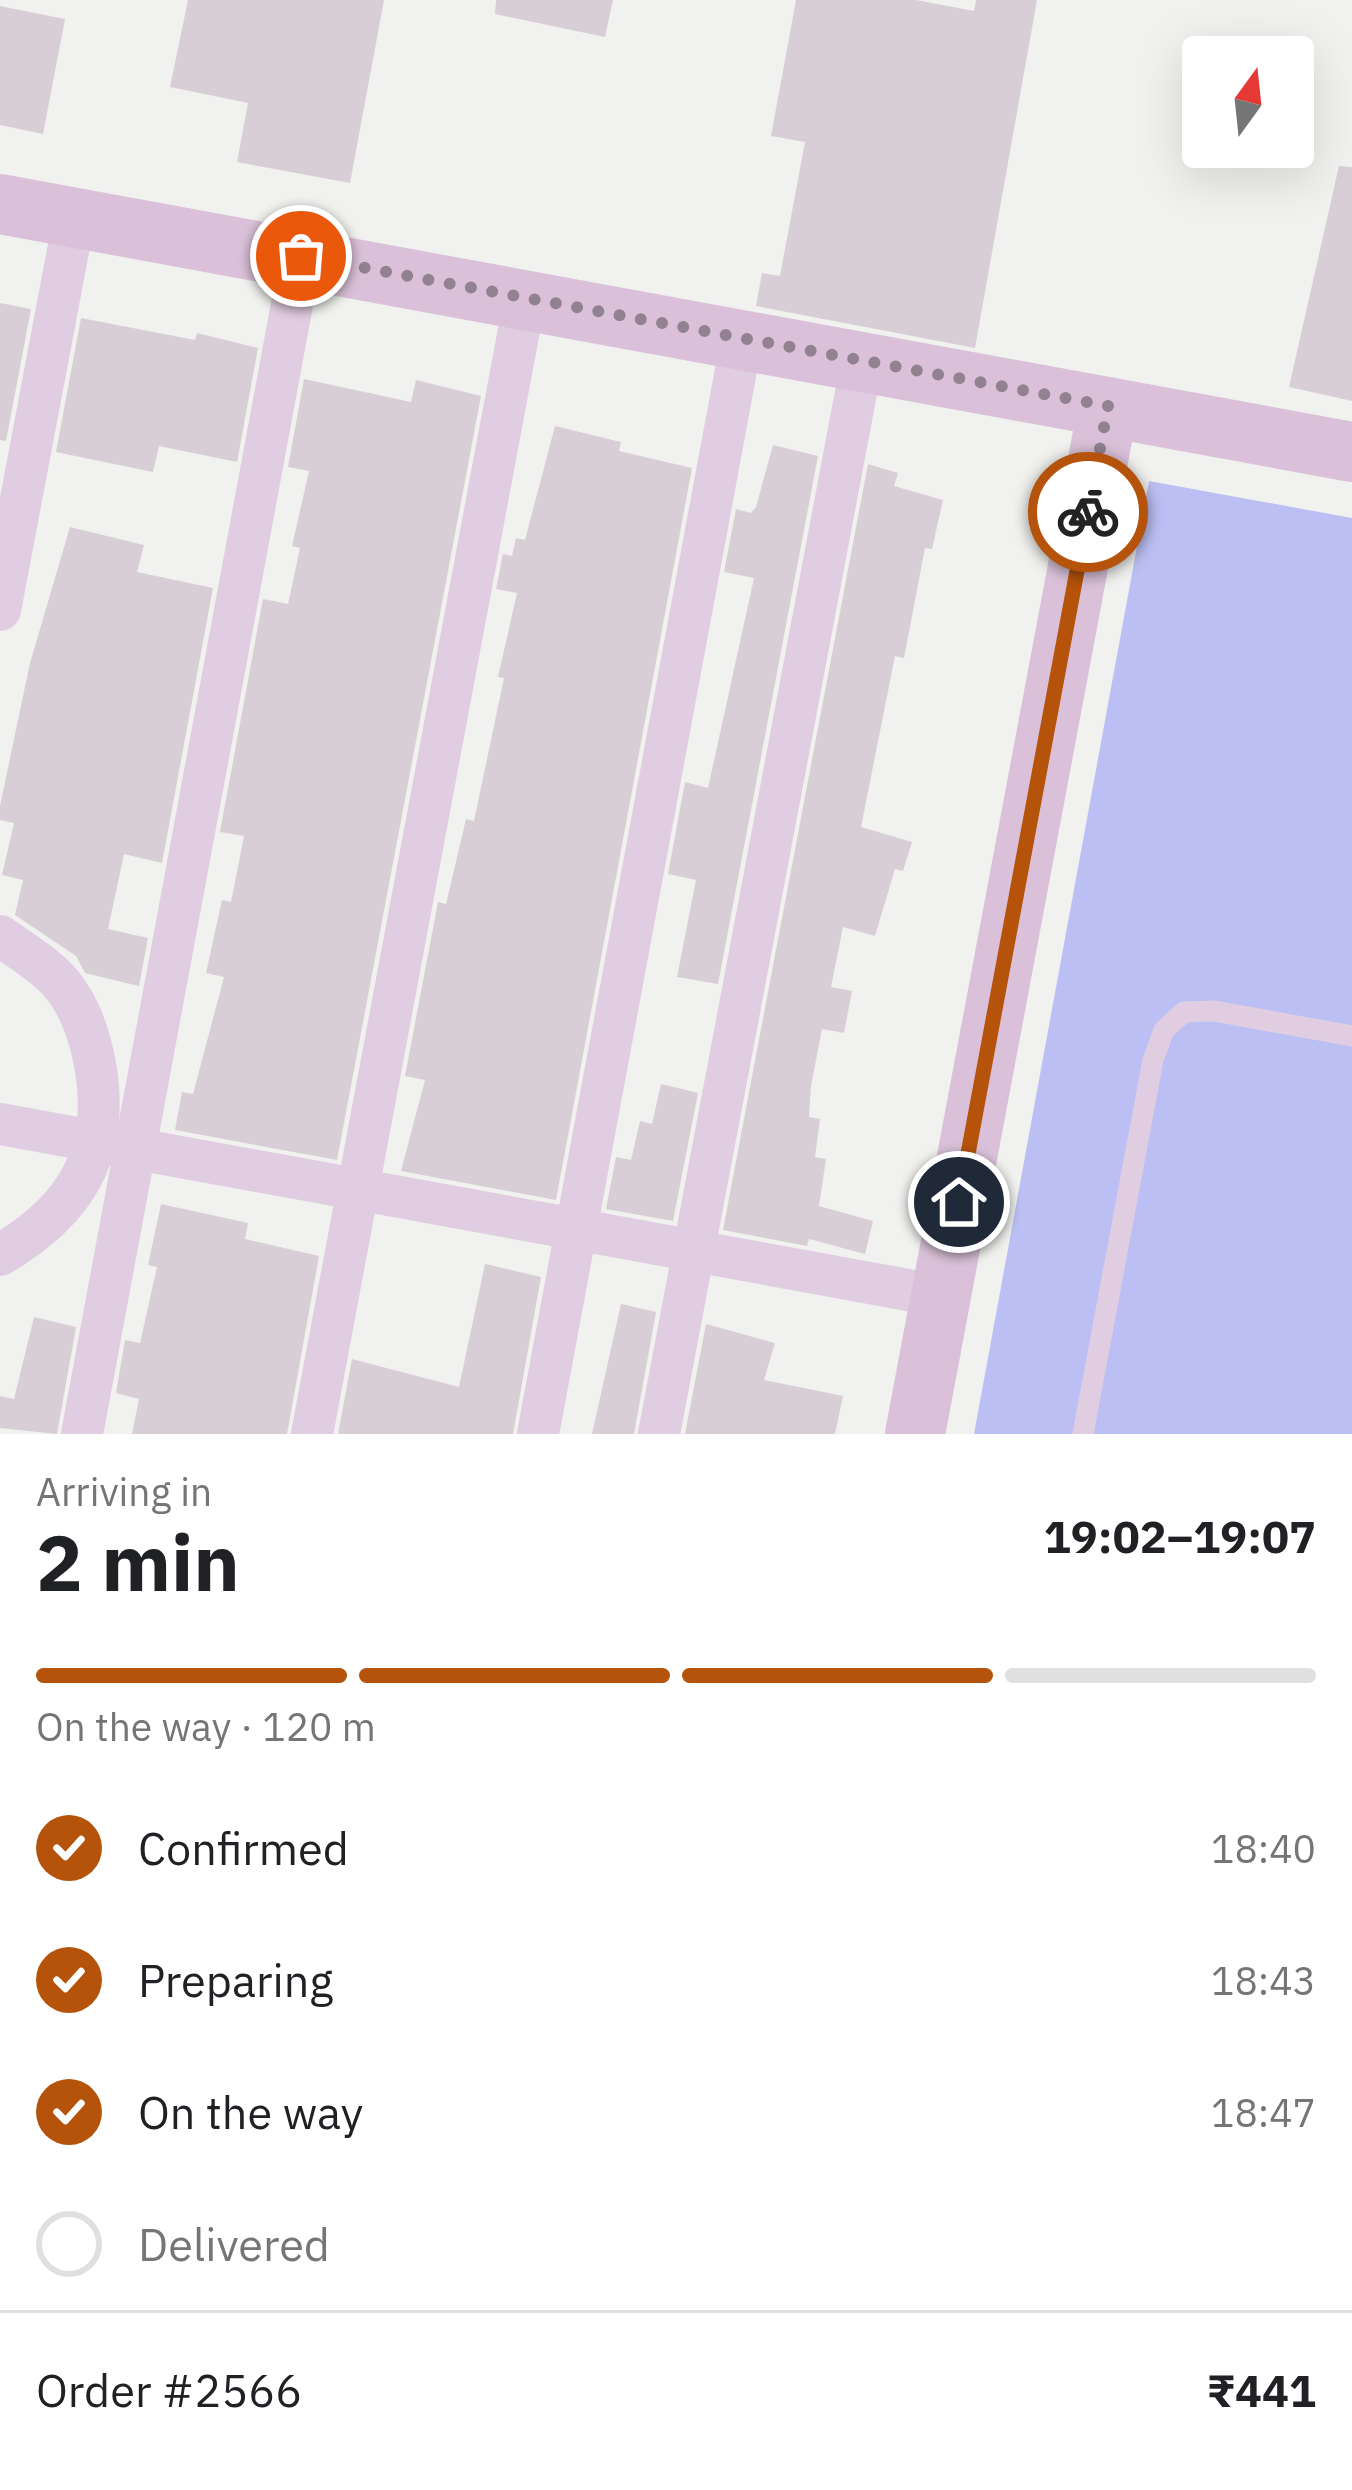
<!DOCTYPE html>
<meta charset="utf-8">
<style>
:root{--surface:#fff;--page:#f2f2f2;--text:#202124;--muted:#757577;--line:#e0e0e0;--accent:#b45309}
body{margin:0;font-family:"IBM Plex Sans",sans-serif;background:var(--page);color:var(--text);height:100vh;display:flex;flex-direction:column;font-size:45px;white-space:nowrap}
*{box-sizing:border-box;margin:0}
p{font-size:39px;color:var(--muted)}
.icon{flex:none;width:66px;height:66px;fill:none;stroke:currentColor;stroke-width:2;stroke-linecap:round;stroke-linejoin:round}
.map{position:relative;height:1434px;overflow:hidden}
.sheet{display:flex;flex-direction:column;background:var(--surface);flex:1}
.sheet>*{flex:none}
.needle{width:78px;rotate:15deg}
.controls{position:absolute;left:1182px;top:36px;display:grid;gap:24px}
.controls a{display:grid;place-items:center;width:132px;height:132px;border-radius:12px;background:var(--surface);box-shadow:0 12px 48px #0002;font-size:60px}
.pin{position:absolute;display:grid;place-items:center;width:102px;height:102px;color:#fff;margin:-51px;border:6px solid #fff;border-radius:50%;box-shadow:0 3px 12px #0007}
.courier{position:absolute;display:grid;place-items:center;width:120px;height:120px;margin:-60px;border:9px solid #b45309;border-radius:50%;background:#fff;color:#222;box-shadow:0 3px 15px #0007}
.headline em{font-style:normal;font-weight:700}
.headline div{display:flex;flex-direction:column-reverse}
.headline{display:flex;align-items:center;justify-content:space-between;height:204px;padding:0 36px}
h1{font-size:78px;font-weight:700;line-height:90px}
.bar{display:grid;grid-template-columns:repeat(4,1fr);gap:18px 12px;align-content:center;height:144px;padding:0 36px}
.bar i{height:15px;border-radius:9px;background:var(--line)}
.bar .current{background:var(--accent)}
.bar p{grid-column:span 4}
.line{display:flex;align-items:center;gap:30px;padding:0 36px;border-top:3px solid var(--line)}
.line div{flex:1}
ol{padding:0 36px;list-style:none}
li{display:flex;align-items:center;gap:36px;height:132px}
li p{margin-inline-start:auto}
li .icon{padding:12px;border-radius:50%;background:var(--accent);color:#fff;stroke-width:4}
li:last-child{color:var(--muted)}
li i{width:66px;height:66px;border:6px solid var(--line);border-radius:50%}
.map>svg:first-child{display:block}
.green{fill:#bbbff3}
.building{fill:#d8ced5}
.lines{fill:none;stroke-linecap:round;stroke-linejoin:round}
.lane{stroke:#e1cde1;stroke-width:21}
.street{stroke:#e1cde1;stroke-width:42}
.secondary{stroke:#dac1d9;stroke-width:60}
.done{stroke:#928291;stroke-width:12;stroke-dasharray:0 21.6}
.route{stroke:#b45309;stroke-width:15}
</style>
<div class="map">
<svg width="1352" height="1434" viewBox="0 0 1352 1434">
<rect width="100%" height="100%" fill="#f1f2ef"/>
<polygon class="green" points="1149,481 1352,518 1352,1434 974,1434"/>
<g class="building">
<polygon points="188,0 384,0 350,183 237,162 248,103 170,87"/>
<polygon points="496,0 613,0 605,37 495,14"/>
<polygon points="796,0 916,0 974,11 976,0 1037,0 975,348 756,306 762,273 780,276 805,142 771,136"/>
<polygon points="0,6 65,19 43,134 0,125"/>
<polygon points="1339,166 1352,167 1352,401 1289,387"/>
<polygon points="0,303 31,309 6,441 0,440"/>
<polygon points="81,318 195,340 197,333 258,348 237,462 159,446 153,472 56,452"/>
<polygon points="304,379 411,402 416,380 481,396 337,1160 175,1130 182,1092 193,1094 224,977 206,973 222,900 231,902 244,836 220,832 263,599 288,604 300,548 292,546 309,471 288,467"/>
<polygon points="555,426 621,442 619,451 692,468 556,1200 401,1171 425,1080 405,1076 438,902 446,904 466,819 474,821 504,678 498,677 517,593 496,589 503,554 512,556 516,538 525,540"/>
<polygon points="773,445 818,456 718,984 677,977 696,880 668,874 685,782 708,788 754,578 724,572 736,509 751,513 756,507"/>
<polygon points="868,464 898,473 894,486 943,500 932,549 925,548 904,658 895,656 861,827 912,842 903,871 895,869 875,936 843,927 831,987 852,991 844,1033 822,1029 811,1086 809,1117 820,1119 815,1157 826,1159 819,1206 873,1221 865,1254 809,1239 807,1246 723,1230"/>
<polygon points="70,527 144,545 137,572 213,588 162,863 124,854 108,929 148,938 139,986 85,973 76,956 15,915 23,880 2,875 14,823 0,820 0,806 30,663"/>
<polygon points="661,1084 698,1093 673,1221 606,1209 616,1157 631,1160 640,1121 652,1124"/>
<polygon points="161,1204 248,1223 245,1239 319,1256 287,1434 132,1434 139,1399 116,1393 125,1340 140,1343 157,1267 148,1265"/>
<polygon points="485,1264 541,1277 513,1434 338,1434 352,1359 459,1387"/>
<polygon points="621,1304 656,1312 634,1434 592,1434"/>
<polygon points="34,1317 76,1327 57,1434 0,1428 0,1396 14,1399"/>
<polygon points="706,1324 775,1343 764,1380 843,1396 835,1434 685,1434"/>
</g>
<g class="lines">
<polyline class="lane" points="1083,1434 1153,1060 1164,1030 1184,1012 1214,1011 1352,1036"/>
<g class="street">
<polyline points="0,610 75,214"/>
<path d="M0,936C17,948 37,960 52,974C78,998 89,1032 95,1064C111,1154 76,1210 0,1255"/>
<polyline points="0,1124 941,1296"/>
<polyline points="82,1434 301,256"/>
<polyline points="312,1434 525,298"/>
<polyline points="538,1434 742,338"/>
<polyline points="659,1434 862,361"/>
</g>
<g class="secondary">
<polyline points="0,204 1352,452"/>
<polyline points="915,1434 1108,407"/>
</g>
</g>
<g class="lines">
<polyline class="done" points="301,256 1108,406 1088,512"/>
<polyline class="route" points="959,1202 1088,512"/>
</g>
</svg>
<div class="controls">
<a><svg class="needle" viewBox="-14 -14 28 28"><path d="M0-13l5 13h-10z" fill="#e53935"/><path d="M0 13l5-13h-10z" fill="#757577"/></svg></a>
</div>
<div class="pin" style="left:301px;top:256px;background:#ea580c"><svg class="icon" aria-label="bag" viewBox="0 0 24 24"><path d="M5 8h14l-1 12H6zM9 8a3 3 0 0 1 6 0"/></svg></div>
<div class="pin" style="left:959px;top:1202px;background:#1f2937"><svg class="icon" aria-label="home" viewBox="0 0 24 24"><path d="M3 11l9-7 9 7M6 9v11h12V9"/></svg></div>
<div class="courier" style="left:1088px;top:512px"><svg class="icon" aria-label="bike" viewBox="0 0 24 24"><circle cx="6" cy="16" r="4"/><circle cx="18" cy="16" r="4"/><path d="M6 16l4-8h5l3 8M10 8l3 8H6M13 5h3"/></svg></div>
</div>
<section class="sheet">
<div class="headline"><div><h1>2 min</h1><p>Arriving in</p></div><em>19:02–19:07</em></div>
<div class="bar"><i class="current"></i><i class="current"></i><i class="current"></i><i></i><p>On the way · 120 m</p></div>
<ol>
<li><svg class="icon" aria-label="check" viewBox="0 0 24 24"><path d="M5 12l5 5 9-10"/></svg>Confirmed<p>18:40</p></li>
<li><svg class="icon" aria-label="check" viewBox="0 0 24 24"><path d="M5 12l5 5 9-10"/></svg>Preparing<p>18:43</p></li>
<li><svg class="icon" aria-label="check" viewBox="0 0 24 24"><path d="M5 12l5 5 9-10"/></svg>On the way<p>18:47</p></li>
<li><i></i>Delivered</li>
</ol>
<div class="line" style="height:156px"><div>Order #2566</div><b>₹441</b></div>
</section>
